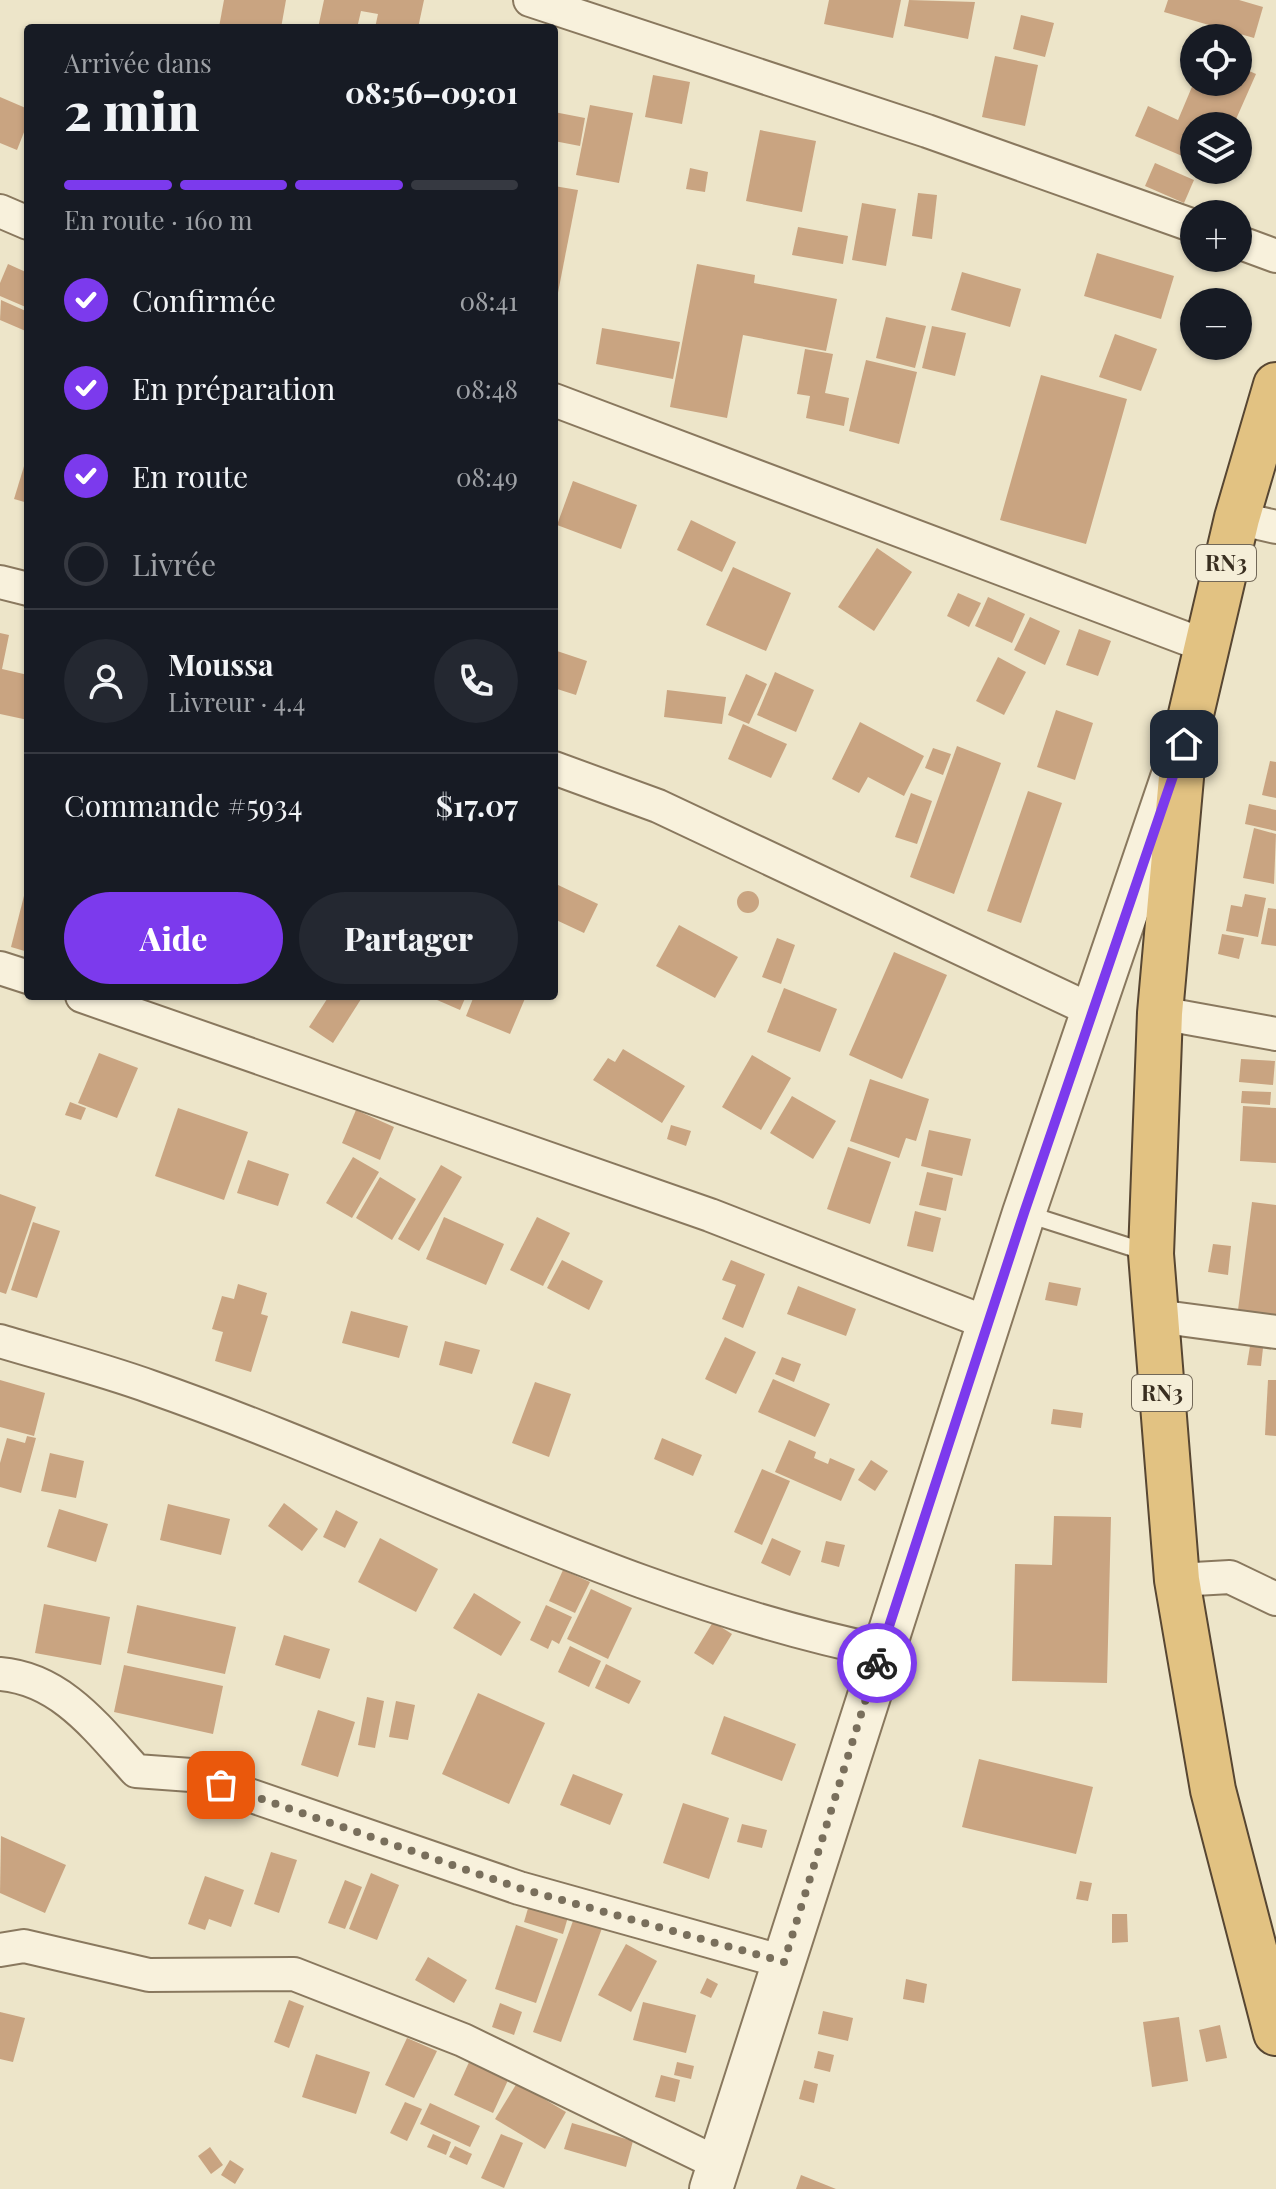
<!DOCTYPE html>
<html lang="fr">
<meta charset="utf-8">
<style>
:root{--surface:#171b24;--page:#242831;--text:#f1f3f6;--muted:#9ea1a6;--line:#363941;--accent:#7c3aed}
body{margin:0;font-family:"Playfair Display",serif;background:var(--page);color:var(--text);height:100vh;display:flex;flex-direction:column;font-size:30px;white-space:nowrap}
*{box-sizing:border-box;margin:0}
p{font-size:26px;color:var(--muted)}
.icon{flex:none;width:44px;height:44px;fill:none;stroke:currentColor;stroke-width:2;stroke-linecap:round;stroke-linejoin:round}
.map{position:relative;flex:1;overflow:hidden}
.drawer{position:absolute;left:24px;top:24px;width:534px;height:976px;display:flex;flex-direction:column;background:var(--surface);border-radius:8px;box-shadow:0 2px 6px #0004}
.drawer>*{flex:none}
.tools{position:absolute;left:1180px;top:24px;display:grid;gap:16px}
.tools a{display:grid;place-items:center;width:72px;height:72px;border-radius:50%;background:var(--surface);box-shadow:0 2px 6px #0004;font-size:40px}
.pin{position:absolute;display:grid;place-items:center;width:68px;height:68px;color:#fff;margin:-34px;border-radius:16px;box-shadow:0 4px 12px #0006}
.courier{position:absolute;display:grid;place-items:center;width:80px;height:80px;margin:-40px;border:6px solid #7c3aed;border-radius:50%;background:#fff;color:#222;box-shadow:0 2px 10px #0007}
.summary em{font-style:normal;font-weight:800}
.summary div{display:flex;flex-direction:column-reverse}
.summary{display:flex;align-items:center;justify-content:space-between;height:136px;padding:0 40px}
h1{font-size:52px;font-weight:800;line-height:60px}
.bar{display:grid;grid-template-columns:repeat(4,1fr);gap:12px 8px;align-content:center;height:96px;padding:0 40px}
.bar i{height:10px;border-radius:6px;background:var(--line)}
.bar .on{background:var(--accent)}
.bar p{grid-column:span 4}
.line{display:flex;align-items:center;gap:20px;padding:0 40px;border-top:2px solid var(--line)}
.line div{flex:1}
.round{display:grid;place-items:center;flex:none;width:84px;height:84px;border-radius:42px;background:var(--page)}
ol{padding:0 40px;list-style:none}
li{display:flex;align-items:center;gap:24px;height:88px}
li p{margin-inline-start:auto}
li .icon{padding:8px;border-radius:50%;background:var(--accent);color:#fff;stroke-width:4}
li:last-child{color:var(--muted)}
li i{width:44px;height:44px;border:4px solid var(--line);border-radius:50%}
.button{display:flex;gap:16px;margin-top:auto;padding:16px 40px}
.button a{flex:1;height:92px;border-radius:48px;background:var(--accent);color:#fff;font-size:32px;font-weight:800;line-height:92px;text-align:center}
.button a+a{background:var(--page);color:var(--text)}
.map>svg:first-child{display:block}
.building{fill:#c9a481}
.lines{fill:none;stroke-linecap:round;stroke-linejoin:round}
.service-casing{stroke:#89785e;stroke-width:20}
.minor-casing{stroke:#89785e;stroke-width:36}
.tertiary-casing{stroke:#89785e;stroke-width:46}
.trunk-casing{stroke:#574632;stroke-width:48}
.service{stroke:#f8f1dc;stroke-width:16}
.minor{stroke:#f8f1dc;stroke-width:32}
.tertiary{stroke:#f8f1dc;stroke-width:42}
.trunk{stroke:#e2c282;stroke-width:44}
.done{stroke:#796f5c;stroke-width:8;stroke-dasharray:0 14.4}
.route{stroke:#7c3aed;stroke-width:10}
.labels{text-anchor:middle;stroke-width:7;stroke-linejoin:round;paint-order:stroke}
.shield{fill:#f5eed8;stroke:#726858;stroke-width:2}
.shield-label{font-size:22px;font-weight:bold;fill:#3a2f21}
</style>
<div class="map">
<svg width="1276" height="2189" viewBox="0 0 1276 2189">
<rect width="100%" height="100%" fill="#ede5c9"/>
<g class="building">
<polygon points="224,0 286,0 281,28 219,27"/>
<polygon points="324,0 424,0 418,28 375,28 378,14 361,11 357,28 318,28"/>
<polygon points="829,0 901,0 893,38 824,24"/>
<polygon points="909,0 975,2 968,39 904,26"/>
<polygon points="1168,0 1239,0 1263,7 1254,38 1164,12"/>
<polygon points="1021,15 1054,23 1045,57 1013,49"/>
<polygon points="995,56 1038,65 1025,126 982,117"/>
<polygon points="1238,66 1256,74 1233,126 1194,126 1194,161 1135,136 1148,106 1178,120 1194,82 1238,82"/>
<polygon points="653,75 690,82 682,124 645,117"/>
<polygon points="0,97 28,109 28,122 17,150 0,143"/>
<polygon points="590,105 633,113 619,183 576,175"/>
<polygon points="554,112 585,118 580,146 554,141"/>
<polygon points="760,130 816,141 802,212 746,201"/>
<polygon points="1155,163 1194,180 1184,203 1145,186"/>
<polygon points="690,168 708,172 705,192 686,189"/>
<polygon points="554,186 578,190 555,308 554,307"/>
<polygon points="918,193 937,195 932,239 912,236"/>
<polygon points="862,203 896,209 886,266 852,260"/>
<polygon points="798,227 848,236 843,264 792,255"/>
<polygon points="1097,253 1174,276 1161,319 1084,296"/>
<polygon points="8,264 28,273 28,308 0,296 0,283"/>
<polygon points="697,264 755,275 754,283 837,299 826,351 743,335 727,418 670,407"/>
<polygon points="962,272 1021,289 1010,327 951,310"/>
<polygon points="1,300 28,312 28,332 0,320"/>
<polygon points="886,317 926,326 915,368 876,358"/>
<polygon points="932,326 966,333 955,376 922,368"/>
<polygon points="602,328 680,342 673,379 596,364"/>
<polygon points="1115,334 1157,349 1141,391 1099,377"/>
<polygon points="805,349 833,354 825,393 849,398 844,426 806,418 810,396 797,394"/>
<polygon points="866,360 917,372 899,444 849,431"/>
<polygon points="1041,375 1127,399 1086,544 1000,520"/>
<polygon points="25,463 28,465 28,503 14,499"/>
<polygon points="573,481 637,505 621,549 557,525"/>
<polygon points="691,520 736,542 722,572 677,550"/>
<polygon points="877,548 912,572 874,631 838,607"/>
<polygon points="733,567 791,593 766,651 706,625"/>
<polygon points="958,593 981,603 969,627 947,616"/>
<polygon points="988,597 1025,614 1012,643 975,626"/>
<polygon points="1030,617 1060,631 1045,665 1014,650"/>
<polygon points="1079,629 1111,641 1098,676 1066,665"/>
<polygon points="0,633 9,635 2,669 28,675 28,720 0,714"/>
<polygon points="554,650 587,661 576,695 554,688"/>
<polygon points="998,657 1026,672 1004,715 976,701"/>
<polygon points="775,672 814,690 796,732 757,715"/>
<polygon points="746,674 767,684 749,724 728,715"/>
<polygon points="667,690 726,697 722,724 664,717"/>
<polygon points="1056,710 1093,723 1075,780 1037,767"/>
<polygon points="860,722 924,756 904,796 868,777 859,793 832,779"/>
<polygon points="743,724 787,744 771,778 728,759"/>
<polygon points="957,746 1001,763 954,894 910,877"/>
<polygon points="933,748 951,754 943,775 925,768"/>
<polygon points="1270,761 1276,762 1276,798 1262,795"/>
<polygon points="1028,791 1062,803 1021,923 987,911"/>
<polygon points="911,793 932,801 917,844 895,837"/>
<polygon points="1249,804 1276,810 1276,831 1245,824"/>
<polygon points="1254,828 1276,834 1274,884 1243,878"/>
<polygon points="27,884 28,884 28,952 11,947"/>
<polygon points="556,884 598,904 584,933 554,919"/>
<circle cx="748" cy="902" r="11"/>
<polygon points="1245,894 1266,898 1258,937 1226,931 1231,905 1242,907"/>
<polygon points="1268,908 1276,909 1276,946 1261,944"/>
<polygon points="679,925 738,957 715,998 656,966"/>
<polygon points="1222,934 1244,938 1239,959 1218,954"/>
<polygon points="777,938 795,945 781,984 762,977"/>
<polygon points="894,952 947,975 902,1079 849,1055"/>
<polygon points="784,988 837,1009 820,1052 767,1032"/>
<polygon points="329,996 363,996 333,1043 309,1027"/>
<polygon points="428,996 466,996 460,1010"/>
<polygon points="474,996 526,996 510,1034 466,1016"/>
<polygon points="623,1049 685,1086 662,1123 593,1080 608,1058 615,1062"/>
<polygon points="99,1053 138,1068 117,1118 78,1103"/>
<polygon points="752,1055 791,1078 761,1130 722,1107"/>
<polygon points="1241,1059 1275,1061 1273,1085 1239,1082"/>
<polygon points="870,1079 929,1099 916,1141 906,1138 899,1158 850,1141"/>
<polygon points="1242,1091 1271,1092 1270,1105 1241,1103"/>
<polygon points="792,1096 836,1121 813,1159 770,1133"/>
<polygon points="70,1102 86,1108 81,1120 65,1115"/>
<polygon points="1243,1106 1276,1108 1276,1163 1240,1161"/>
<polygon points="178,1108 248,1132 224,1200 155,1176"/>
<polygon points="356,1110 394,1127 380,1160 342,1143"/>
<polygon points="671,1125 691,1131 686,1146 667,1139"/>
<polygon points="929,1130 971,1139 962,1176 921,1166"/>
<polygon points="848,1147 891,1162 870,1224 827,1209"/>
<polygon points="353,1157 379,1172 352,1218 326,1203"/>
<polygon points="248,1160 289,1174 278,1206 237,1193"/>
<polygon points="441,1165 462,1177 419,1251 398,1239"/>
<polygon points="927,1172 953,1178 946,1211 919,1205"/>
<polygon points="380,1177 416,1199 392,1240 356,1218"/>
<polygon points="0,1194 36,1207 6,1294 0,1292"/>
<polygon points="1252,1202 1276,1205 1276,1315 1238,1310"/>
<polygon points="915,1211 941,1218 933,1252 907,1246"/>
<polygon points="444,1217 504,1244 486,1285 426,1259"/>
<polygon points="537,1217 570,1233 543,1286 510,1270"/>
<polygon points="33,1222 60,1231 37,1298 11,1290"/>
<polygon points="1213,1244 1231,1246 1228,1275 1208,1272"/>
<polygon points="562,1260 603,1281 589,1310 547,1288"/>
<polygon points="731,1260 765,1274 743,1328 722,1319 736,1285 722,1280"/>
<polygon points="1049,1282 1081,1288 1077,1306 1045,1300"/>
<polygon points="238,1284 267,1293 261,1314 268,1316 251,1372 215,1361 223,1332 212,1329 222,1296 234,1299"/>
<polygon points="798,1286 856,1309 846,1336 787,1314"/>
<polygon points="351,1311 408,1326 399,1358 342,1343"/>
<polygon points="725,1337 756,1352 736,1394 705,1379"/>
<polygon points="445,1341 480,1350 472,1374 439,1365"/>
<polygon points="1250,1346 1263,1348 1261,1366 1247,1365"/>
<polygon points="782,1357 801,1364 794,1382 775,1374"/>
<polygon points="773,1379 830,1404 815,1437 758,1412"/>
<polygon points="0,1380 45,1393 34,1436 0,1427"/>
<polygon points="1268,1380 1276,1380 1276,1436 1265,1435"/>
<polygon points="535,1382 571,1394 549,1457 512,1443"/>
<polygon points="1053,1409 1083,1413 1081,1428 1051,1424"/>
<polygon points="27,1436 36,1438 21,1493 0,1487 0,1463 7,1438 25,1443"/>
<polygon points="662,1438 702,1455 693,1476 654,1459"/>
<polygon points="789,1440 816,1452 814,1458 828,1464 830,1458 855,1469 841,1501 775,1472"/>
<polygon points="50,1453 84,1461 76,1498 41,1491"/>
<polygon points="871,1460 888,1471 875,1491 858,1480"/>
<polygon points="762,1469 790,1481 762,1545 734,1532"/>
<polygon points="284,1503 318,1529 302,1551 268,1526"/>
<polygon points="168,1504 230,1519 221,1555 160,1540"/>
<polygon points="59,1509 108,1524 96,1562 47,1547"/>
<polygon points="336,1510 358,1522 345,1548 323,1537"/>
<polygon points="1054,1516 1111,1517 1107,1683 1012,1681 1015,1564 1052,1565"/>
<polygon points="380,1538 438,1569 416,1612 358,1582"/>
<polygon points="772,1538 801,1551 790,1576 761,1563"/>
<polygon points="826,1541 845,1545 839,1567 821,1562"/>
<polygon points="563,1570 590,1582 575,1613 549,1601"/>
<polygon points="591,1589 632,1608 608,1659 567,1639"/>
<polygon points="474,1593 521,1622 501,1656 453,1628"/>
<polygon points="44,1604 110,1617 101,1665 35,1653"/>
<polygon points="137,1605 236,1627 225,1674 127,1653"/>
<polygon points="546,1605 572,1617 559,1644 552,1640 548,1649 530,1640"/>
<polygon points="713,1622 732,1634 713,1665 694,1653"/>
<polygon points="284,1635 330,1649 320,1679 275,1665"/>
<polygon points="570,1646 601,1661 589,1687 558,1672"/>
<polygon points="606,1664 641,1681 629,1704 595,1688"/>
<polygon points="124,1665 223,1686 213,1734 114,1712"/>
<polygon points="478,1693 545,1723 509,1804 442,1774"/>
<polygon points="367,1697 384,1701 375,1748 358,1745"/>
<polygon points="396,1701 415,1705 408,1740 389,1737"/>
<polygon points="318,1710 355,1722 338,1777 301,1765"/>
<polygon points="724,1716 796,1744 782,1781 711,1754"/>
<polygon points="979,1759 1093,1787 1076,1854 962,1827"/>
<polygon points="573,1774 623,1794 610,1825 560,1805"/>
<polygon points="683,1803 729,1818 709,1879 663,1863"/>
<polygon points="742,1824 767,1830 762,1848 737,1842"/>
<polygon points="1,1836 66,1865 45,1913 0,1893"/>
<polygon points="271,1852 297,1860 279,1913 254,1904"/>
<polygon points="371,1873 399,1885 377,1940 349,1929"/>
<polygon points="205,1876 244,1890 231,1927 209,1919 205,1930 188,1924"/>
<polygon points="345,1880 362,1887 345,1929 328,1923"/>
<polygon points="1080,1881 1092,1883 1088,1901 1076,1899"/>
<polygon points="529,1905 568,1917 563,1934 524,1922"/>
<polygon points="578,1907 606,1917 561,2042 533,2032"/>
<polygon points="1112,1914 1127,1914 1128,1942 1112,1943"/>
<polygon points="516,1925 558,1939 536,2003 495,1989"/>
<polygon points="626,1944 657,1961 631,2012 598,1995"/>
<polygon points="428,1957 467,1980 454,2003 415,1980"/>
<polygon points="707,1978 718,1984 711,1998 700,1993"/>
<polygon points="906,1979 927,1984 924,2003 903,1999"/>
<polygon points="289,2000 304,2006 289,2048 274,2042"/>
<polygon points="643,2002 696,2015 686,2053 633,2040"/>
<polygon points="500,2003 522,2012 514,2035 492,2027"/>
<polygon points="823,2011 853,2018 848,2041 818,2034"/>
<polygon points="0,2012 25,2018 13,2062 0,2059"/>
<polygon points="1179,2017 1188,2081 1152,2087 1143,2022"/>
<polygon points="1220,2025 1227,2058 1206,2062 1199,2030"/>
<polygon points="407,2038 437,2051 414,2098 385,2085"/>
<polygon points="818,2051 834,2055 830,2072 814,2068"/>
<polygon points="316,2054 370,2072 356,2114 302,2097"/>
<polygon points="470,2060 509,2078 493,2113 454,2095"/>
<polygon points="677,2062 694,2066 691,2079 674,2075"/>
<polygon points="661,2075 680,2080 675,2102 655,2097"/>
<polygon points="804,2080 818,2084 814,2103 799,2099"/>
<polygon points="517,2083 566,2112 545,2149 495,2119"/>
<polygon points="405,2102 422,2109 407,2141 390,2133"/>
<polygon points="430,2103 480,2126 470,2147 420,2124"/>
<polygon points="572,2123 633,2141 626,2167 564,2149"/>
<polygon points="433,2134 451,2142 446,2155 427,2147"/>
<polygon points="501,2134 523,2143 504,2188 481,2178"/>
<polygon points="455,2146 472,2154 467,2165 449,2157"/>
<polygon points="210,2147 223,2165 211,2174 198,2156"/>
<polygon points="230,2160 244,2169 235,2184 221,2175"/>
<polygon points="801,2175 836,2189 796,2189"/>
</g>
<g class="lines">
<g class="service-casing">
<polyline id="service" points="1024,1213 1149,1253"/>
</g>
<g class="minor-casing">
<g id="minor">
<polyline points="530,0 927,131 1194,226"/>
<polyline points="0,211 28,223"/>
<polyline points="1238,242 1276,256"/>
<polyline points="554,400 1206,646"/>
<polyline points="1237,518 1276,527"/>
<polyline points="0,582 28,589"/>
<polyline points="554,768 658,806 1093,1011"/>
<polyline points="0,968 28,977"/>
<polyline points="82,996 710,1215 990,1324"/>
<polyline points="1160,1013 1276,1034"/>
<polyline points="1156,1316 1276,1332"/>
<path d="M0,1341C50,1356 101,1369 151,1387C395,1472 627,1599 881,1651"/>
<polyline points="1177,1580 1230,1577 1276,1599"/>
<path d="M0,1674C61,1679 97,1728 136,1771L191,1775L519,1888L784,1962"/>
<polyline points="0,1950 24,1946 149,1975 294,1974 463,2040 717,2163"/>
</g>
</g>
<g class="tertiary-casing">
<polyline id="tertiary" points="711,2189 1024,1213 1173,775"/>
</g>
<g class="trunk-casing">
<polyline id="trunk" points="1276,385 1237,518 1184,744 1160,1013 1151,1254 1177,1580 1213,1790 1276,2033"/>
</g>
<use href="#service" class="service"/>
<use href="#minor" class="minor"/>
<use href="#tertiary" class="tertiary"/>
<use href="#trunk" class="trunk"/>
</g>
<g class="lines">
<polyline class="done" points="221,1785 519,1888 784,1962 877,1663"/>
<polyline class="route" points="877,1663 1024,1213 1184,744"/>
</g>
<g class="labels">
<g class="shield">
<rect x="1196" y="545" width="60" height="36" rx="6"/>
<rect x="1132" y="1375" width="60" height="36" rx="6"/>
</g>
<g class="shield-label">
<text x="1226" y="571">RN3</text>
<text x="1162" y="1401">RN3</text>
</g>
</g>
</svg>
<div class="tools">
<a><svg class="icon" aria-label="locate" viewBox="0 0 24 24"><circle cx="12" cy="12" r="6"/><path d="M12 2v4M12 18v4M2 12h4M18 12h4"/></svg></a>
<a><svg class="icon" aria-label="layers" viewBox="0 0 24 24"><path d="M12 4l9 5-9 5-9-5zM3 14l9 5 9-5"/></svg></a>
<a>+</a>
<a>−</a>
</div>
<div class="pin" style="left:221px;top:1785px;background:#ea580c"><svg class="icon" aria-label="bag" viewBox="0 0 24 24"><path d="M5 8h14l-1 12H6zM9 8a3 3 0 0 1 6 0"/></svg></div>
<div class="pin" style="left:1184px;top:744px;background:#1f2937"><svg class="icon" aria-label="home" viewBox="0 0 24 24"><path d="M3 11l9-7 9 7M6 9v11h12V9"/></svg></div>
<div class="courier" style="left:877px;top:1663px"><svg class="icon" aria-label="bike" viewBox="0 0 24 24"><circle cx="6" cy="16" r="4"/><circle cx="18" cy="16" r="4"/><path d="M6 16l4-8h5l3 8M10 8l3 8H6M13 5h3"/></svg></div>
<section class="drawer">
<div class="summary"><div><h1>2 min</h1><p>Arrivée dans</p></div><em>08:56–09:01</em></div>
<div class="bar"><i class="on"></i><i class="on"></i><i class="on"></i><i></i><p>En route · 160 m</p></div>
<ol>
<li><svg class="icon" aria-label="check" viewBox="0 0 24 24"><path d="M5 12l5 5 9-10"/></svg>Confirmée<p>08:41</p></li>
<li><svg class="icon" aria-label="check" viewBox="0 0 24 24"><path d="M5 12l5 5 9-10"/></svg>En préparation<p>08:48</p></li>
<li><svg class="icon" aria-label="check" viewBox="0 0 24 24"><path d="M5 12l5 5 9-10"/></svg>En route<p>08:49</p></li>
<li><i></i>Livrée</li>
</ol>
<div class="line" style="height:144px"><a class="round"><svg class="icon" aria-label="person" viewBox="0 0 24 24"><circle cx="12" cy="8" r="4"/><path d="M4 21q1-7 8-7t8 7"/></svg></a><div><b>Moussa</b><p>Livreur · 4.4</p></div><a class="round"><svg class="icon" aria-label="phone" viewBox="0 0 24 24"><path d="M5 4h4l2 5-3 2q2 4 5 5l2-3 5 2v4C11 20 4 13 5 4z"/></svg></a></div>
<div class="line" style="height:104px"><div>Commande #5934</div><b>$17.07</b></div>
<div class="button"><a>Aide</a><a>Partager</a></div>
</section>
</div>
